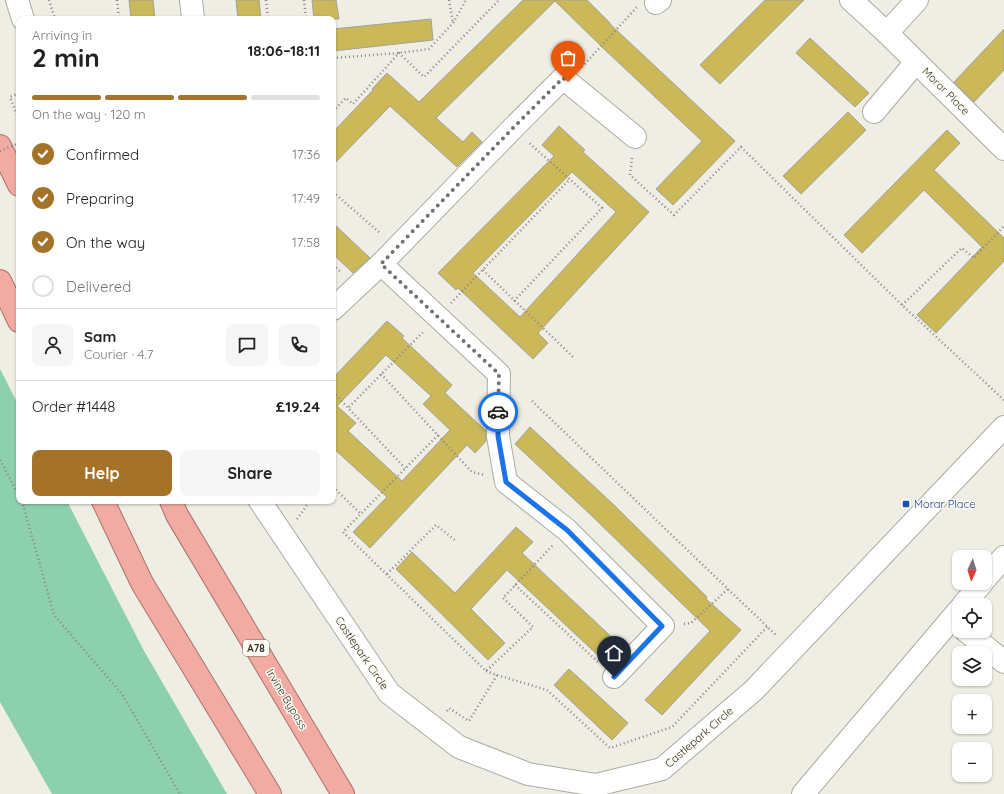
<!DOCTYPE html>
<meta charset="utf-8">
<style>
:root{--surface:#fff;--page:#f6f6f6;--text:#222;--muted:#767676;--line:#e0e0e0;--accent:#a47228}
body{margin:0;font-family:Quicksand,sans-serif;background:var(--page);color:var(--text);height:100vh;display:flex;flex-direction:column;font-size:15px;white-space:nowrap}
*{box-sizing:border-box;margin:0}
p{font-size:13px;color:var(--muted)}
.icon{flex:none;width:22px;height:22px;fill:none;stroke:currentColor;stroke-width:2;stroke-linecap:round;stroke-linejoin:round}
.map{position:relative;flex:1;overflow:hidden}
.drawer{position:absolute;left:16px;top:16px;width:320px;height:488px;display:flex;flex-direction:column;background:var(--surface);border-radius:8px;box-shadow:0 1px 3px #0004}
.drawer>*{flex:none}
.needle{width:26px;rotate:184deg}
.fabs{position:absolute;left:952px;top:550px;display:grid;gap:8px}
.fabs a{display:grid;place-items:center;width:40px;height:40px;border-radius:8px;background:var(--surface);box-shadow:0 1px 3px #0004;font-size:20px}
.pin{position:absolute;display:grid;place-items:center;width:34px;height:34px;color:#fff;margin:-41px -17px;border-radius:50% 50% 50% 0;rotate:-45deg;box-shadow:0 0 4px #0007}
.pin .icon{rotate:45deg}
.courier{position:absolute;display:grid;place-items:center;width:40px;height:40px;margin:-20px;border:3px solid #1a73e8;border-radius:50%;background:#fff;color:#222;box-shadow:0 1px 5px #0007}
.summary em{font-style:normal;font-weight:800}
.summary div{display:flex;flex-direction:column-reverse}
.summary{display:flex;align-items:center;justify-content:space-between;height:68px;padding:0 16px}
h1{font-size:26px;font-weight:800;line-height:30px}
.bar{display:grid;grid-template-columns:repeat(4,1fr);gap:6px 4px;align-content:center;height:48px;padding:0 16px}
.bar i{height:5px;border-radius:3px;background:var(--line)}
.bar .active{background:var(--accent)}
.bar p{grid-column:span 4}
.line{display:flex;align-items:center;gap:10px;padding:0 16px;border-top:1px solid var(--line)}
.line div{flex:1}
.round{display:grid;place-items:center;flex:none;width:42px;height:42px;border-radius:8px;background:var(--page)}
ol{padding:0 16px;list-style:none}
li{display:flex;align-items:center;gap:12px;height:44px}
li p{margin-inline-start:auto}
li .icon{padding:4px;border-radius:50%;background:var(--accent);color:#fff;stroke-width:4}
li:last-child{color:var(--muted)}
li i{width:22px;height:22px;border:2px solid var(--line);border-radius:50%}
.cta{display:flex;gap:8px;margin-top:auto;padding:8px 16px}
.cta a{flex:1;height:46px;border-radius:8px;background:var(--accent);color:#fff;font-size:16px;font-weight:800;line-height:46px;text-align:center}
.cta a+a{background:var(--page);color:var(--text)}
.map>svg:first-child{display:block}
.green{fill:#8dd0ae}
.building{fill:#cbb859;stroke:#a3a198;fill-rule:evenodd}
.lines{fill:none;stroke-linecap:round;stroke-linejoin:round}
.minor-casing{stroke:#acaba1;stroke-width:24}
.trunk-casing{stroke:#ac726a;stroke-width:24}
.path{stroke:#878780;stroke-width:2.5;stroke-dasharray:1 3;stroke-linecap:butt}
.minor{stroke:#fff;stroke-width:22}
.trunk{stroke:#f2aba2;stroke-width:22}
.path-bridge{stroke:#878780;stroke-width:2.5;stroke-dasharray:1 3;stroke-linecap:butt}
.done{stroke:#73726c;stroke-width:4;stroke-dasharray:0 7.2}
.route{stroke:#1a73e8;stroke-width:5}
.transit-dot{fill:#1a4fb4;stroke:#fdfbf1;stroke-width:1.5}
.labels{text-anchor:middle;stroke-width:3;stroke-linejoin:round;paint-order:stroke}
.shield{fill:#fdfbf1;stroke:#6e6d67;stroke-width:1}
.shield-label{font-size:10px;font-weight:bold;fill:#30302c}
.street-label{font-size:11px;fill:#30302c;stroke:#fdfbf1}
.transit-label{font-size:11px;fill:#164399;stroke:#fdfbf1;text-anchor:start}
</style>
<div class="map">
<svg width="1004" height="794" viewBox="0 0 1004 794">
<rect width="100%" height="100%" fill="#efeee4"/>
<polygon class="green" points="0,369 19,406 19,501 67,501 143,649 227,794 52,794 0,702"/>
<g class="building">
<polygon points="129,0 153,0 155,19 131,19"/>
<polygon points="236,0 259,0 261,19 238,19"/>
<polygon points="312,0 336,0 339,19 314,19"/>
<polygon points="523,0 587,0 610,23 610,24 735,141 673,205 656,189 702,141 603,48 555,1 436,118 463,142 472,132 482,142 457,167 390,106 333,165 333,132 373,90 372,89 387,73 419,102"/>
<polygon points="765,0 804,0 720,84 700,65"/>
<polygon points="431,19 433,40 333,51 333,29"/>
<polygon points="1004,29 1004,70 974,102 954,82"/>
<polygon points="810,38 869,93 855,107 796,53"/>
<polygon points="848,112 866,130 801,194 783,176"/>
<path d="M559,126L585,150L583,152L649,212L538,333L548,343L533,359L458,288L456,290L438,273L554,156L542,145ZM572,172L616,212L520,317L473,273Z"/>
<polygon points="947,130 960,143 934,170 1004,238 1004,261 936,333 917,315 982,247 924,190 862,253 844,235"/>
<polygon points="333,223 370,258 353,273 333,254"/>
<path d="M387,321L404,336L402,338L452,385L445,393L486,431V441L475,453L467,445L370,548L353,532L387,497L333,448V378ZM386,355L431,396L423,404L450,430L402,481L348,431L356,423L337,406Z"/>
<polygon points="530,427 614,505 707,597 706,599 741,630 662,715 645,700 710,631 593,517 515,444"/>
<polygon points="516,527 533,542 522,553 619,644 604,661 507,570 471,609 505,643 488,660 396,569 412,552 455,593"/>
<polygon points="569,669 628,723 612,740 554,685"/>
</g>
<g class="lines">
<g class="minor-casing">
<g id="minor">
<polyline points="17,0 23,19"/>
<polyline points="191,0 193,19"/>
<polyline points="851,0 887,33 1004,149"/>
<polyline points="656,3 660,0"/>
<polyline points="887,33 917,0"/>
<polyline points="874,112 916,62"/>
<polyline points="381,264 499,374 498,436 506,482 567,530 663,626 614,677"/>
<polyline points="333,309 381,264 513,128 563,78 635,137"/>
<polyline points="260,501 389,693 459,747 528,774 596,785 662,769 754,690 1004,427"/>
<polyline points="985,579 1004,557"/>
<polyline points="963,605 982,583"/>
<polyline points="966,631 1004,662"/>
<polyline points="803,794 959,610"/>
</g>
</g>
<g class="trunk-casing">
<g id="trunk">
<polyline points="0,146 19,185"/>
<polyline points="0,281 19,321"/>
<polyline points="103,501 142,583 270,794"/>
<polyline points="171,501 177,515 343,794"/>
</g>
</g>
<g class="path">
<polyline points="49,0 55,19"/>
<polyline points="117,0 119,19"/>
<polyline points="266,0 268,19"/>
<polyline points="304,0 306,19"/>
<polyline points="449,0 453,23"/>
<polyline points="333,58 399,53 429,49 453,23 466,0"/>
<polyline points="582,67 637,7"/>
<polyline points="19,93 10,97 19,120"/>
<polyline points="333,111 346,98 353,104 399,53 424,77 499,0"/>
<polyline points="632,158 630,175 674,215 741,147 902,305 1004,400"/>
<polyline points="333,192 381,234"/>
<polyline points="333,265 342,273"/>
<polyline points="483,270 574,358"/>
<polyline points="514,301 602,208 528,142"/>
<polyline points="451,303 570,179"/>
<polyline points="902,305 962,248 974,258 1004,226"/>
<polyline points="381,374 472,472 484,475"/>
<polyline points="333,392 405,468"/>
<polyline points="532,401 777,636"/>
<polyline points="349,407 424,331"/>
<polyline points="438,435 343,532 486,671 533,627 503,598 553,545"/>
<polyline points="0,460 19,496"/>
<polyline points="333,487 361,514"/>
<polyline points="22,501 54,615 122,694 180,794"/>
<polyline points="297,519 310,501"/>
<polyline points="387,574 436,525 456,541"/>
<polyline points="515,585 599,663"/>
<polyline points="684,624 691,623 728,589"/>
<polyline points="486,671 497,675 547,690 610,748 672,727 767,627"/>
<polyline points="447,711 449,708 469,721 497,675"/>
</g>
<use href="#minor" class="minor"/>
<use href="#trunk" class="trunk"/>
<polyline class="path-bridge" points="0,151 19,143"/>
</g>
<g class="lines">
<polyline class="done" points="498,412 499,374 381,264 513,128 563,78 568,82"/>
<polyline class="route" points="498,412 498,436 506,482 567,530 662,626 614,677"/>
</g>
<rect class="transit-dot" x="902" y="500" width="8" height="8" rx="2"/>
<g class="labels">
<rect class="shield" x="243" y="640" width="26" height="16" rx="3"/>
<g class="shield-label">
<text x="256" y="652">A78</text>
</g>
<g class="street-label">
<text transform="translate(946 91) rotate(45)" y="4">Morar Place</text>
<text transform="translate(362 653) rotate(56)" y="4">Castlepark Circle</text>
<text transform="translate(287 699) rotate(59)" y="4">Irvine Bypass</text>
<text transform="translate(699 737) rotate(-41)" y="4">Castlepark Circle</text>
</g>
<g class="transit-label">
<text x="914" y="508">Morar Place</text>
</g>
</g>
</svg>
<div class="fabs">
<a><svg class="needle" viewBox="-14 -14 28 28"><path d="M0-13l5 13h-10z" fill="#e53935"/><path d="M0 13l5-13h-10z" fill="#767676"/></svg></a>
<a><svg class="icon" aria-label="locate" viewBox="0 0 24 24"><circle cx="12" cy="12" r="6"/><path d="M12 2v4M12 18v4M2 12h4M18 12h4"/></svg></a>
<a><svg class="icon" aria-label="layers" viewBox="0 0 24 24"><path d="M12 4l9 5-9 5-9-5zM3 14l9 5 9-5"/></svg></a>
<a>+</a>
<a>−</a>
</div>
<div class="pin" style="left:568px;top:82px;background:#ea580c"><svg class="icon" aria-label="bag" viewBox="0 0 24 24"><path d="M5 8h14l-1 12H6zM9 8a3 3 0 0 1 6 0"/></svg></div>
<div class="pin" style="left:614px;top:677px;background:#1f2937"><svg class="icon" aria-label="home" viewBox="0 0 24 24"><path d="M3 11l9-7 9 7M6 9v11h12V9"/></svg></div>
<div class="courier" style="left:498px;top:412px"><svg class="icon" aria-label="car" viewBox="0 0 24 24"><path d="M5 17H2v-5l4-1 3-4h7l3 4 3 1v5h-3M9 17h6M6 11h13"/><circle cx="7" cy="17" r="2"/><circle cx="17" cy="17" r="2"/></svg></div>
<section class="drawer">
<div class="summary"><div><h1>2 min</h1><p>Arriving in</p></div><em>18:06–18:11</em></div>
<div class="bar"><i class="active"></i><i class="active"></i><i class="active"></i><i></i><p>On the way · 120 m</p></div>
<ol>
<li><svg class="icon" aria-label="check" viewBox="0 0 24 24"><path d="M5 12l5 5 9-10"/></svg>Confirmed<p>17:36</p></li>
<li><svg class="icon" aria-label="check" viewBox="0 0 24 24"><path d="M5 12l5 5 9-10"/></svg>Preparing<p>17:49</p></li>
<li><svg class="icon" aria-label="check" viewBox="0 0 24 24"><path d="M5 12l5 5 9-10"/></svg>On the way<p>17:58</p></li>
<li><i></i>Delivered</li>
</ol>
<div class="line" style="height:72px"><a class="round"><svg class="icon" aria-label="person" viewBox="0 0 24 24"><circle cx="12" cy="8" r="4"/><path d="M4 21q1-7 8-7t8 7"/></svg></a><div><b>Sam</b><p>Courier · 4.7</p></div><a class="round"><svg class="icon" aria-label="chat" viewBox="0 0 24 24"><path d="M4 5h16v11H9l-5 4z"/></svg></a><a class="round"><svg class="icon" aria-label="phone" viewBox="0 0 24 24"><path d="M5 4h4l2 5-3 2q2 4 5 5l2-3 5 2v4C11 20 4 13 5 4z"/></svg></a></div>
<div class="line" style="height:52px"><div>Order #1448</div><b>£19.24</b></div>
<div class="cta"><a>Help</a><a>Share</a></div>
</section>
</div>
